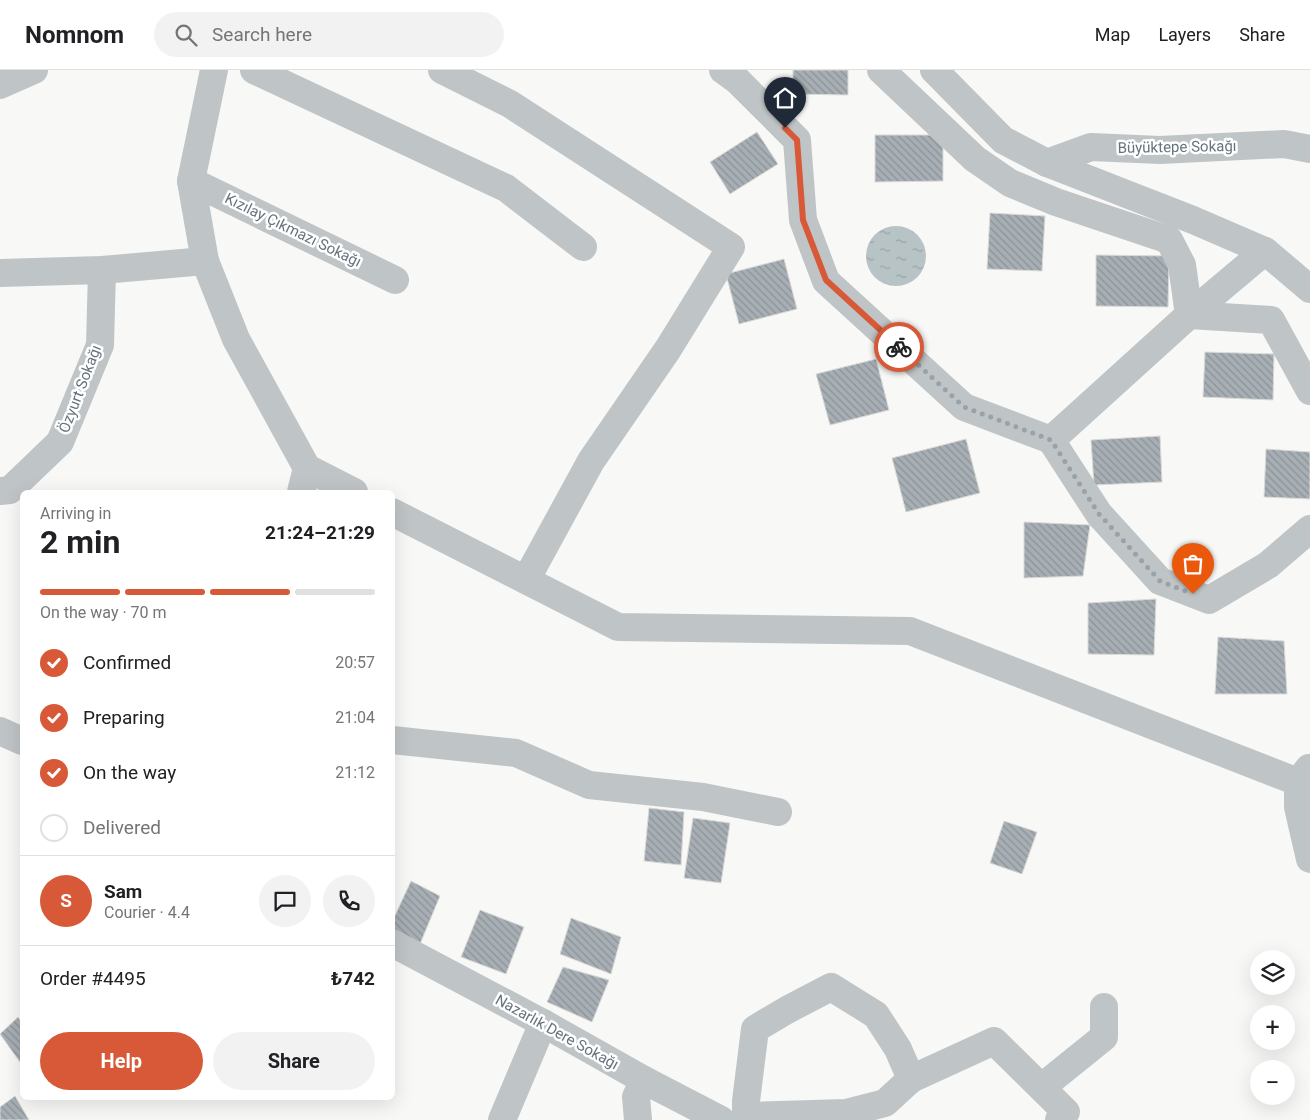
<!DOCTYPE html>
<meta charset="utf-8">
<style>
:root{--surface:#fff;--page:#f2f2f2;--text:#202124;--muted:#757577;--line:#e0e0e0;--accent:#d75937}
body{margin:0;font-family:Roboto,sans-serif;background:var(--page);color:var(--text);height:100vh;display:flex;flex-direction:column;font-size:19px;white-space:nowrap}
*{box-sizing:border-box;margin:0}
p{font-size:16px;color:var(--muted)}
.icon{flex:none;width:28px;height:28px;fill:none;stroke:currentColor;stroke-width:2;stroke-linecap:round;stroke-linejoin:round}
.map{position:relative;flex:1;overflow:hidden}
.sheet{position:absolute;left:20px;top:420px;width:375px;height:610px;display:flex;flex-direction:column;background:var(--surface);border-radius:8px;box-shadow:0 5px 20px #0002}
.sheet>*{flex:none}
.tools{position:absolute;left:1250px;top:880px;display:grid;gap:10px}
.tools a{display:grid;place-items:center;width:45px;height:45px;border-radius:50%;background:var(--surface);box-shadow:0 5px 20px #0002;font-size:25px}
.pin{position:absolute;display:grid;place-items:center;width:42px;height:42px;color:#fff;margin:-51px -21px;border-radius:50% 50% 50% 0;rotate:-45deg;box-shadow:0 0 5px #0007}
.pin .icon{rotate:45deg}
.courier{position:absolute;display:grid;place-items:center;width:50px;height:50px;margin:-25px;border:4px solid #d75937;border-radius:50%;background:#fff;color:#222;box-shadow:0 1px 6px #0007}
.head em{font-style:normal;font-weight:700}
.head div{display:flex;flex-direction:column-reverse}
.head{display:flex;align-items:center;justify-content:space-between;height:85px;padding:0 20px}
h1{font-size:32px;font-weight:700;line-height:38px}
.bar{display:grid;grid-template-columns:repeat(4,1fr);gap:8px 5px;align-content:center;height:60px;padding:0 20px}
.bar i{height:6px;border-radius:4px;background:var(--line)}
.bar .on{background:var(--accent)}
.bar p{grid-column:span 4}
.line{display:flex;align-items:center;gap:12px;padding:0 20px;border-top:1px solid var(--line)}
.line div{flex:1}
.round{display:grid;place-items:center;flex:none;width:52px;height:52px;border-radius:26px;background:var(--page)}
ol{padding:0 20px;list-style:none}
li{display:flex;align-items:center;gap:15px;height:55px}
li p{margin-inline-start:auto}
li .icon{padding:5px;border-radius:50%;background:var(--accent);color:#fff;stroke-width:4}
li:last-child{color:var(--muted)}
li i{width:28px;height:28px;border:2px solid var(--line);border-radius:50%}
.primary-button{display:flex;gap:10px;margin-top:auto;padding:10px 20px}
.primary-button a{flex:1;height:58px;border-radius:30px;background:var(--accent);color:#fff;font-size:20px;font-weight:700;line-height:58px;text-align:center}
.primary-button a+a{background:var(--page);color:var(--text)}
header{display:flex;align-items:center;gap:30px;box-sizing:border-box;height:70px;padding:0 25px;background:var(--surface);border-bottom:1px solid var(--line)}
header strong{font-size:24px}
nav{display:flex;gap:28px;margin-inline-start:auto;font-size:18px}
.search{width:350px;height:45px;background:var(--page);display:flex;align-items:center;gap:12px;box-sizing:border-box;padding:0 18px;border-radius:28px;color:var(--muted);font-size:19px}
.map>svg:first-child{display:block}
.water{fill:url(#water-ripples)}
.building{fill:url(#building-back-hatch);stroke:#dadad8}
.lines{fill:none;stroke-linecap:round;stroke-linejoin:round}
.minor{stroke:#bfc4c7;stroke-width:28}
.done{stroke:#98a2a8;stroke-width:5;stroke-dasharray:0 9}
.route{stroke:#d75937;stroke-width:6}
.labels{text-anchor:middle;stroke-width:5;stroke-linejoin:round;paint-order:stroke}
.street-label{font-size:15px;fill:#65747e;stroke:#fff}
</style>
<header>
<strong>Nomnom</strong>
<div class="search"><svg class="icon" aria-label="search" viewBox="0 0 24 24"><circle cx="10" cy="10" r="6"/><path d="M15 15l6 6"/></svg>Search here</div>
<nav><a>Map</a><a>Layers</a><a>Share</a></nav>
</header>
<div class="map">
<svg width="1310" height="1050" viewBox="0 0 1310 1050">
<defs>
<pattern id="water-ripples" width="26" height="14" patternUnits="userSpaceOnUse" patternTransform="scale(1.25)"><rect width="26" height="14" fill="#b8c3c6"/><path d="M2 4q2-2 4 0t4 0M15 11q2-2 4 0t4 0" fill="none" stroke="#99a3a6"/></pattern>
<pattern id="building-back-hatch" width="6" height="6" patternUnits="userSpaceOnUse" patternTransform="scale(1.25)"><rect width="6" height="6" fill="#a7afb4"/><path d="M-1 5l2 2M0 0l6 6M5-1l2 2" fill="none" stroke="#8c9398"/></pattern>
</defs>
<rect width="100%" height="100%" fill="#f8f8f6"/>
<circle class="water" cx="896" cy="186" r="30"/>
<g class="building">
<polygon points="793,0 848,0 848,25 793,24"/>
<polygon points="757,62 778,94 730,124 710,92"/>
<polygon points="875,65 943,65 943,111 875,112"/>
<polygon points="990,143 1045,146 1042,201 987,199"/>
<polygon points="1096,185 1169,186 1168,237 1096,236"/>
<polygon points="784,189 797,239 739,254 726,204"/>
<polygon points="1205,282 1274,284 1273,330 1203,327"/>
<polygon points="876,289 889,340 830,355 816,304"/>
<polygon points="1160,366 1162,412 1094,415 1091,370"/>
<polygon points="966,369 980,423 906,442 892,388"/>
<polygon points="1266,379 1310,382 1310,429 1264,427"/>
<polygon points="1024,452 1090,455 1083,506 1024,508"/>
<polygon points="1156,529 1154,585 1088,584 1088,533"/>
<polygon points="1218,567 1284,571 1287,624 1215,624"/>
<polygon points="649,738 684,742 681,795 644,791"/>
<polygon points="693,748 730,753 721,813 684,808"/>
<polygon points="1004,751 1037,762 1022,804 990,793"/>
<polygon points="411,811 440,826 420,874 392,864 392,852"/>
<polygon points="480,840 524,857 506,904 461,887"/>
<polygon points="571,848 621,867 611,904 560,884"/>
<polygon points="563,897 609,910 592,952 547,932"/>
<polygon points="18,947 22,953 22,995 0,964"/>
<polygon points="15,1026 29,1050 0,1050 0,1037"/>
</g>
<g class="lines">
<g class="minor">
<polyline points="214,0 191,111 205,191 236,269 307,398 354,422"/>
<polyline points="254,0 506,118 583,177"/>
<polyline points="442,0 510,34 731,177 668,279 591,391 526,510"/>
<polyline points="723,0 738,11 797,70 803,150 826,211 964,337 1051,370 1099,444 1160,511 1209,530 1268,495 1310,459"/>
<polyline points="881,0 975,89 1010,113 1056,132 1169,170 1182,195 1189,245"/>
<polyline points="934,0 1003,70 1047,93 1193,150 1265,181 1310,219"/>
<polyline points="0,15 34,0"/>
<polyline points="1047,93 1091,77 1160,80 1284,74 1310,79"/>
<polyline points="191,111 395,210"/>
<polyline points="0,203 102,200 205,191"/>
<polyline points="1189,245 1271,250 1310,321"/>
<polyline points="1051,370 1189,245 1265,181"/>
<polyline points="0,421 10,420 60,372 100,275 102,200"/>
<polyline points="301,422 307,398"/>
<polyline points="392,442 618,557 910,561 1298,712"/>
<polyline points="0,661 22,671"/>
<polyline points="392,670 516,683 589,715 703,727 778,742"/>
<polyline points="1309,698 1298,712 1298,737 1310,789"/>
<polyline points="392,873 543,953 644,1010 721,1050"/>
<polyline points="911,1009 994,971 1066,1042 1059,1050"/>
<polyline points="1042,1017 1104,967 1104,937"/>
<polyline points="746,1046 846,1043 885,1033 911,1009 898,979 876,945 831,917 787,940 755,959 746,1031 746,1050"/>
<polyline points="502,1050 543,953"/>
<polyline points="638,1050 636,1027 644,1010"/>
</g>
</g>
<g class="lines">
<polyline class="done" points="899,277 964,337 1051,370 1099,444 1160,511 1193,524"/>
<polyline class="route" points="785,58 797,70 803,150 826,210 899,277"/>
</g>
<g class="labels">
<g class="street-label">
<text transform="translate(1177 77) rotate(-1)" y="5">Büyüktepe Sokağı</text>
<text transform="translate(293 160) rotate(26)" y="5">Kızılay Çıkmazı Sokağı</text>
<text transform="translate(80 319) rotate(-69)" y="5">Özyurt Sokağı</text>
<text transform="translate(557 962) rotate(29)" y="5">Nazarlık Dere Sokağı</text>
</g>
</g>
</svg>
<div class="tools">
<a><svg class="icon" aria-label="layers" viewBox="0 0 24 24"><path d="M12 4l9 5-9 5-9-5zM3 14l9 5 9-5"/></svg></a>
<a>+</a>
<a>−</a>
</div>
<div class="pin" style="left:1193px;top:524px;background:#ea580c"><svg class="icon" aria-label="bag" viewBox="0 0 24 24"><path d="M5 8h14l-1 12H6zM9 8a3 3 0 0 1 6 0"/></svg></div>
<div class="pin" style="left:785px;top:58px;background:#1f2937"><svg class="icon" aria-label="home" viewBox="0 0 24 24"><path d="M3 11l9-7 9 7M6 9v11h12V9"/></svg></div>
<div class="courier" style="left:899px;top:277px"><svg class="icon" aria-label="bike" viewBox="0 0 24 24"><circle cx="6" cy="16" r="4"/><circle cx="18" cy="16" r="4"/><path d="M6 16l4-8h5l3 8M10 8l3 8H6M13 5h3"/></svg></div>
<section class="sheet">
<div class="head"><div><h1>2 min</h1><p>Arriving in</p></div><em>21:24–21:29</em></div>
<div class="bar"><i class="on"></i><i class="on"></i><i class="on"></i><i></i><p>On the way · 70 m</p></div>
<ol>
<li><svg class="icon" aria-label="check" viewBox="0 0 24 24"><path d="M5 12l5 5 9-10"/></svg>Confirmed<p>20:57</p></li>
<li><svg class="icon" aria-label="check" viewBox="0 0 24 24"><path d="M5 12l5 5 9-10"/></svg>Preparing<p>21:04</p></li>
<li><svg class="icon" aria-label="check" viewBox="0 0 24 24"><path d="M5 12l5 5 9-10"/></svg>On the way<p>21:12</p></li>
<li><i></i>Delivered</li>
</ol>
<div class="line" style="height:90px"><b class="round" style="background:var(--accent);color:#fff">S</b><div><b>Sam</b><p>Courier · 4.4</p></div><a class="round"><svg class="icon" aria-label="chat" viewBox="0 0 24 24"><path d="M4 5h16v11H9l-5 4z"/></svg></a><a class="round"><svg class="icon" aria-label="phone" viewBox="0 0 24 24"><path d="M5 4h4l2 5-3 2q2 4 5 5l2-3 5 2v4C11 20 4 13 5 4z"/></svg></a></div>
<div class="line" style="height:65px"><div>Order #4495</div><b>₺742</b></div>
<div class="primary-button"><a>Help</a><a>Share</a></div>
</section>
</div>
